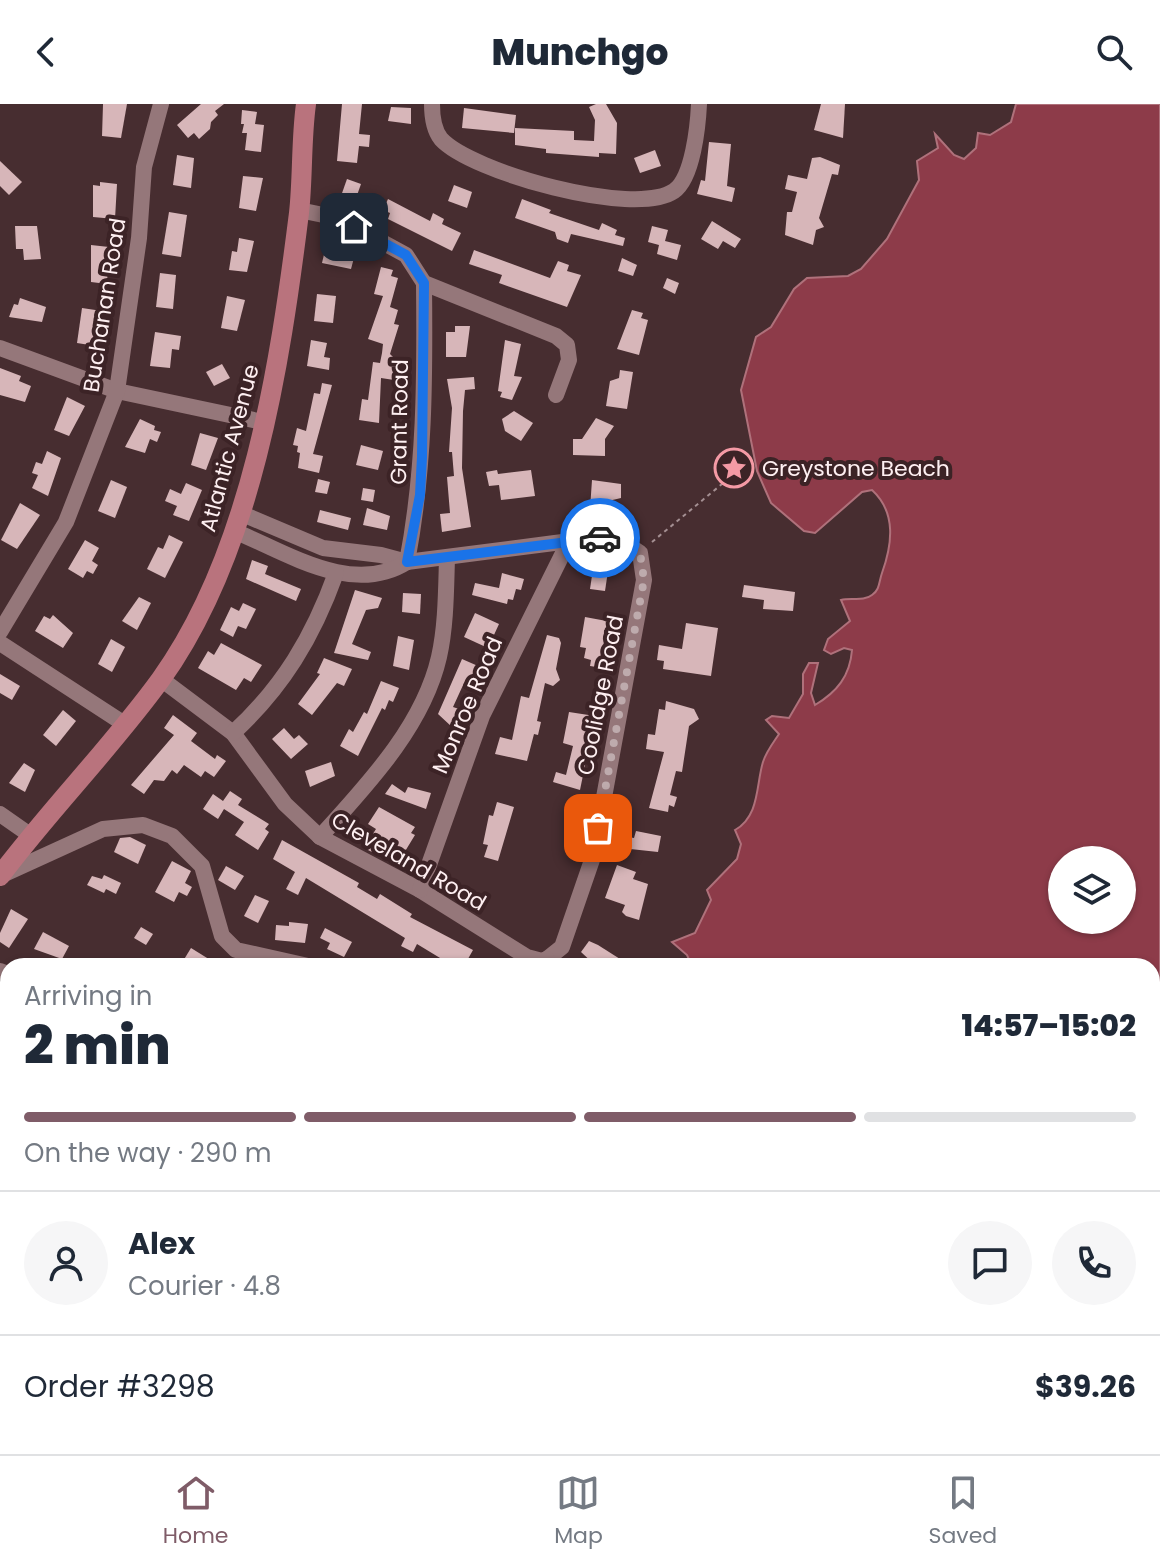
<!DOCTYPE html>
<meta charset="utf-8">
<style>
:root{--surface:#fff;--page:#f6f6f7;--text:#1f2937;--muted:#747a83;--line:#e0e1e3;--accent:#7f5c68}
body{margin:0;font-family:Poppins,sans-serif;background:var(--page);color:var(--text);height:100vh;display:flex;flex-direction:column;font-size:30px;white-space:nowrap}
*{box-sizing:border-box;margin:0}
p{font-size:26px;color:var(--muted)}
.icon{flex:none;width:44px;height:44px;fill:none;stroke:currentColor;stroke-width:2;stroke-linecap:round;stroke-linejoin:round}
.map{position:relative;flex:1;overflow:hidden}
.side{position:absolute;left:0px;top:854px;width:1160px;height:496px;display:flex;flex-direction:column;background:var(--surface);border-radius:24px 24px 0 0;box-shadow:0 2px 6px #0004}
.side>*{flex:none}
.controls{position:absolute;left:1048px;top:742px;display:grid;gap:16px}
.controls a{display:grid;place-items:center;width:88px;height:88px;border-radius:50%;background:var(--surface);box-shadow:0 2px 6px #0004;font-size:40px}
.pin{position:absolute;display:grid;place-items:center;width:68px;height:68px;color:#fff;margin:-34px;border-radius:16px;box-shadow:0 4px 12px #0006}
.courier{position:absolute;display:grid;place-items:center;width:80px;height:80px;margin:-40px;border:6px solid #1a73e8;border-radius:50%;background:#fff;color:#222;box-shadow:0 2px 10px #0007}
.headline em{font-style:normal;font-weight:800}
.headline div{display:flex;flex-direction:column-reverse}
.headline{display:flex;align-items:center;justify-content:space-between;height:136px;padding:0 24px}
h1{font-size:52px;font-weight:800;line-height:60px}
.bar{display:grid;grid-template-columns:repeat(4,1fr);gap:12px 8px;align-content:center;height:96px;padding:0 24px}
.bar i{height:10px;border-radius:6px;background:var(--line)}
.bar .on{background:var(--accent)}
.bar p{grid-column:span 4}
.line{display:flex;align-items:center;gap:20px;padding:0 24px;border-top:2px solid var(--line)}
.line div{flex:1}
.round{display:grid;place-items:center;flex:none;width:84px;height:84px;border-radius:42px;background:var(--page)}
header{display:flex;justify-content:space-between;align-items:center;height:104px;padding:0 24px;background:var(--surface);font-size:36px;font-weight:800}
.dock{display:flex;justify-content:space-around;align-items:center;height:112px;border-top:2px solid var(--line);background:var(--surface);font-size:22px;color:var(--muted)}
.dock a{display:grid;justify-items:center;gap:4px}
.dock .on{color:var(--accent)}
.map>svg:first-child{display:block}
.water{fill:#8d3b49;stroke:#af717b;stroke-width:2;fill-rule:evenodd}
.building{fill:#d7b6b9}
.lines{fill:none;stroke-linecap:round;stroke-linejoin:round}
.path{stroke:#a48f92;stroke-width:2;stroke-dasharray:4 4;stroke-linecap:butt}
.minor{stroke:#95777a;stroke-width:16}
.major{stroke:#b9737d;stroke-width:20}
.done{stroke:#beabad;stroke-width:8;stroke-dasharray:0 14.4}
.route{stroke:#1a73e8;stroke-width:10}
.labels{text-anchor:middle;stroke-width:8;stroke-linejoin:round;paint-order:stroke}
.street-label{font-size:22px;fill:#feeff1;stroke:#3c2326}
.poi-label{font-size:22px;fill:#feeff1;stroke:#3c2326;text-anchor:start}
</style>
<header><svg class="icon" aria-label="back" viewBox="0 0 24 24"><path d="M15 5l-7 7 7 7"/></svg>Munchgo<svg class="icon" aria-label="search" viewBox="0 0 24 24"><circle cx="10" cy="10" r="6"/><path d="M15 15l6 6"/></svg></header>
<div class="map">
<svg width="1160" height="1350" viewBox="0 0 1160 1350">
<rect width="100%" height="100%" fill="#472d30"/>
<g class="water">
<path d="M1016,0H1160V1350H478L482,1342H1152V862H692L687,851L672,838L695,829L711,796L707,786L737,755L741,740L735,726C760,712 756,680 763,658C766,648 773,639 779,630L766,616L772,612L789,614L803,590V570L809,559H818L811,589L815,601C837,588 850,572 852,546L844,544L831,550L824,546L828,535L850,517L841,496C851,493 863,498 872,491C880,486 879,477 882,469C892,441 897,409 872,386L862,388L815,429L804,427L771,399L757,367L741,286L756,233L771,223L794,185L807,174L848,172L861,165L887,135L919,76L917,57L938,44L935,30L954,51L964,55L976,44L978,29L990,31L1011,18ZM1062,756H1122V816H1062Z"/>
<polygon points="308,1342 385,1342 396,1350 301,1350"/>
</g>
<g class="building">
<polygon points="103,0 127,0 121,34 102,32"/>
<polygon points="201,0 224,0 215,7 218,11 211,18 210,25 199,35 194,29 188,34 177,21"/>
<polygon points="342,0 362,0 359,30 370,31 369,43 359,42 357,59 337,57"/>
<polygon points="596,0 606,0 617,19 616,50 599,49 599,53 546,49 546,45 515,41 515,24 574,27 574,36 594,37 595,16 589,3"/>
<polygon points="821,0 845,0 843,34 814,26"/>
<polygon points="391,3 411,4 411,20 388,17"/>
<polygon points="464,4 516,11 514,29 462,24"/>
<polygon points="242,6 257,8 255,20 264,21 261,48 245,46 247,29 242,29 244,20 241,20"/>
<polygon points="709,38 731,40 727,82 735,84 732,98 697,90 701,76 705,77"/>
<polygon points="655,46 661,62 640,69 634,54"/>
<polygon points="177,51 194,54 191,84 173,81"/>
<polygon points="820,53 840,61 838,71 832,70 819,114 824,123 816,126 813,141 785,131 787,108 792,108 797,88 785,85 788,71 807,75 812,54"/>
<polygon points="0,57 22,78 9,91 0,82"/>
<polygon points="243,72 263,74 256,107 239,104"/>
<polygon points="347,75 361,80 355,97 341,92"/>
<polygon points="100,78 117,80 115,115 93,113 93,81 100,82"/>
<polygon points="454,81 472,88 467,104 448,97"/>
<polygon points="388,95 430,117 433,109 444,115 442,120 461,129 452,147 388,115 390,109 383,106"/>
<polygon points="522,95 551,106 549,109 599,126 602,119 617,126 615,131 625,134 623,142 571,130 568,139 557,135 555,128 515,114"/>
<polygon points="169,108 187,111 181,153 162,150"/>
<polygon points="712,117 741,135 735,144 723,137 718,145 701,135"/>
<polygon points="15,122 37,122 41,155 24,156 23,145 16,145"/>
<polygon points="652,122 668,126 665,137 681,141 677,156 657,150 659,141 648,138"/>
<polygon points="239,134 254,137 247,168 229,166 232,147 237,148"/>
<polygon points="91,141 109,143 107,180 91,178"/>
<polygon points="326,142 355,150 351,165 322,159"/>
<polygon points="474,146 550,174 558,157 569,161 567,167 581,171 567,203 499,179 502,171 469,160"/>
<polygon points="622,154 637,161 633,172 618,167"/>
<polygon points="381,163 393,166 391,172 398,174 390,203 398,206 394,220 399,221 390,250 398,258 394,276 381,274 379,319 359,316 362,295 368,296 373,258 380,259 382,249 383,240 368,235 383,192 374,190"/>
<polygon points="160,169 176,171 173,205 156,203"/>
<polygon points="667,174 679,179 675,190 663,184"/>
<polygon points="317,190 336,192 333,219 314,217"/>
<polygon points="227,192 245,196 237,227 221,224"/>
<polygon points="20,194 46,203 42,218 9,213 14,200 18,201"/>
<polygon points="82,204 102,207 96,242 77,239"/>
<polygon points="632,206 643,209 641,214 648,216 639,251 617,245"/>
<polygon points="455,222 470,222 466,253 446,253 446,228 455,228"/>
<polygon points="155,228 181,232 179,246 172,245 170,264 150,262"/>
<polygon points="311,236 327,239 324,253 330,254 329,266 307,262"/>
<polygon points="505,236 521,240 514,272 522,273 512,296 500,293 502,288 498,287"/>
<polygon points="222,260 230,274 214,282 206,268"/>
<polygon points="0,264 21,272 19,277 31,282 25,298 0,291"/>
<polygon points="620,266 633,268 627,305 606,302 610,277 619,274"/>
<polygon points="474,273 475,285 465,286 463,307 462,364 471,423 442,428 440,410 450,409 447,373 454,372 452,348 449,348 452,304 447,275"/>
<polygon points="322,279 332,281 313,350 323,352 319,369 298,364 300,349 297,348 298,342 293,341 297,324 306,327 314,289 320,290"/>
<polygon points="67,293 85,302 69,332 54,326"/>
<polygon points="514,307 533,319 521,337 505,327 502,315"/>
<polygon points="596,314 614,322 605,335 605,352 573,351 573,335 582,335"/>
<polygon points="140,315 155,322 154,326 161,328 157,338 150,335 145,349 125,343"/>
<polygon points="200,329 218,334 206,366 191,361"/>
<polygon points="361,341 383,347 378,366 356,361"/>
<polygon points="47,347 61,354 48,392 32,384 38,371 32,369 36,358 42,360"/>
<polygon points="497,366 498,370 531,366 535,392 501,396 499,381 489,382 486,368"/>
<polygon points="318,375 330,378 327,390 315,388"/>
<polygon points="111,376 127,383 115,414 98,407"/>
<polygon points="592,376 621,380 621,394 604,398 604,405 590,405"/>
<polygon points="186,379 202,386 189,417 173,411 177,402 165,397 170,385 181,390"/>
<polygon points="363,384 375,386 373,398 361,396"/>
<polygon points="20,399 40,411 17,445 1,436"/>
<polygon points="367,404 390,412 387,426 363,421"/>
<polygon points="320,406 351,414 348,426 317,418"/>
<polygon points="169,431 183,438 165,474 147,465 158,443 163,445"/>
<polygon points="85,436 99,444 92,457 98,461 93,470 87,467 83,474 68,465"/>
<polygon points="252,456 268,462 265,470 301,485 296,497 246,475"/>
<polygon points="593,465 608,467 605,487 590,485"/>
<polygon points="502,469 524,475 521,486 516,485 513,496 508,495 507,500 472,491 475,479 499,484"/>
<polygon points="744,481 795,488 793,507 763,505 764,496 742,493"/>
<polygon points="355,486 382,494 378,504 366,506 352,540 371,548 368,556 334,549"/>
<polygon points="403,489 421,490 420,510 402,508"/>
<polygon points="139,493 151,499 137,526 122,517"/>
<polygon points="243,499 256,505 246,525 238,522 233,533 220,526 231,503 239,507"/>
<polygon points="475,509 499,520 488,544 464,533"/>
<polygon points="53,511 73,529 63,544 35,527 44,512 50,515"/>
<polygon points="585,513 612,518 610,527 604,526 603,564 590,562 591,556 584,554 586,544 580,543"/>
<polygon points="686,519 718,524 711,572 663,565 664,557 657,556 659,541 682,545"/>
<polygon points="547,531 559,534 561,539 556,565 560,576 553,582 545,579 537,617 541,618 538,631 534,630 527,657 495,650 500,633 512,636 521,592 529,594"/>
<polygon points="398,532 414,536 409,566 393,562"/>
<polygon points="111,535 125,543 112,568 98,560"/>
<polygon points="221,539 262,561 251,578 244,574 236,586 198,564 208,547 214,551"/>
<polygon points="324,554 352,565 344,582 337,579 312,611 298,600 320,570 317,569"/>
<polygon points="462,555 478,562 472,575 464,579 453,603 459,605 452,623 438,610"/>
<polygon points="0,570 20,582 12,596 0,589"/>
<polygon points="381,577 399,584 393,598 389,596 385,606 382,604 358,652 340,642 349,625 353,628 364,608 367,610"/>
<polygon points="666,597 694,605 699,615 689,622 682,668 676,667 670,691 677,693 674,703 669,701 668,708 649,704 664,648 646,645 648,630 655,631 659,605 665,606"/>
<polygon points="63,606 76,617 56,642 43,631"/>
<polygon points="569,608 595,612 580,686 553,678 556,668 566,671 573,642 563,639"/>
<polygon points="173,611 197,629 191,637 215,655 217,651 226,657 214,673 205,667 201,673 184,661 177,670 172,666 164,677 154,676 144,690 131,681 174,631 164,624"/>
<polygon points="284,624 294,635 299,631 308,640 291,655 272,635"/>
<polygon points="331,658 335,672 310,683 305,667"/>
<polygon points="24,659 35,666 25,688 9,679"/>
<polygon points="392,680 405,689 408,683 431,689 426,705 385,690"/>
<polygon points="230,687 242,695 238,701 269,720 265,725 269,728 258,746 235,731 244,718 224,705 218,715 203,705 213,690 223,697"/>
<polygon points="497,698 514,703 498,757 484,753 488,741 483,740 489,711 493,712"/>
<polygon points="379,703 415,723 411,729 415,731 404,749 381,735 372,748 364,744 376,725 368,720"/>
<polygon points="636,727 661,732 658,748 621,744 623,732 634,734"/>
<polygon points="130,733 146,741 138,760 114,748 120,734"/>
<polygon points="282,736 359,779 357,783 377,795 380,790 412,810 410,813 473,846 464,862 442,862 445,857 417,840 413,848 401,842 405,834 306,774 298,791 286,785 295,768 273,755"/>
<polygon points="172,757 191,767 185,779 192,783 187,792 179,788 174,798 155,788"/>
<polygon points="617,761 636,768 633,775 648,780 639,816 626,812 622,808 625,801 605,794"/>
<polygon points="226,762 244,772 235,786 218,776"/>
<polygon points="104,771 121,779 116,790 106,785 104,789 87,781 92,772 102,775"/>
<polygon points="255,791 269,797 258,819 244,812"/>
<polygon points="11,805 28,815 9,844 0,838 0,829"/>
<polygon points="289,818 308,820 305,839 275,836 276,821 289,822"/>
<polygon points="141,823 153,830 146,841 134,834"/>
<polygon points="325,824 352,838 344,853 327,845 330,839 320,834"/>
<polygon points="43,828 69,842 62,855 34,845"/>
<polygon points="589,837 598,841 631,862 596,862 581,848"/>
<polygon points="191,844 220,862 180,862"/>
</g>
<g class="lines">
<polyline class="path" points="652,438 728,375"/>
<g class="minor">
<path d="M432,0C432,12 433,25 441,35C471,68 634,114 674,87C693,74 698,21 699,0"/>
<polyline points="299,106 338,114 406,151 424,179 556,232 567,241 569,256 556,291"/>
<polyline points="0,244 117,287 263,318"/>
<polyline points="240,409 323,444 381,451 407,458 593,434 628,441 640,449 644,476 593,753 562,843 547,855"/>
<path d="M234,427C286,448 352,493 407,458"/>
<path d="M407,458C425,364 425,274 424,179"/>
<polyline points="0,528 66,418 117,287 139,134 144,63 161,0"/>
<polyline points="0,539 126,621"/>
<polyline points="161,575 233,629 285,700 320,733 420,786 527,853 542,857 547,855"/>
<path d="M233,629C283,583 313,533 336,469"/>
<polyline points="0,710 30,731"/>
<path d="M320,733C366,682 423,623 439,553C446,522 446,487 447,454"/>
<polyline points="0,772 103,725 143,721 172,732 202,762 222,832 236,846 308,862"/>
<polyline points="420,786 482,612 568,439"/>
<polyline points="0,867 8,870"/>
<polyline points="0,1062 8,1047"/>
<polyline points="0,1186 8,1189"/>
<polyline points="0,1313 8,1317"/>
<polyline points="68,1342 79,1346"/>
</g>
<path class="major" d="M0,772C51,704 111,644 161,575C252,448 280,261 299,109C303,73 301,36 306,0"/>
</g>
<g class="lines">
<polyline class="done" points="598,724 644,476 640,449 628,441 600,434"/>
<polyline class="route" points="354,123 406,151 424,179 422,353 420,391 407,458 600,434"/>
</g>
<defs>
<g id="sight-ring" transform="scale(2)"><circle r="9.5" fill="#3c2326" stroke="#f49aa5" stroke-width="1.5"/><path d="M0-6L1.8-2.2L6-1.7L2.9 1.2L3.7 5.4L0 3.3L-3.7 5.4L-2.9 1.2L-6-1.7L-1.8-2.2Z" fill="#f49aa5"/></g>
</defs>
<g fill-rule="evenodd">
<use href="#sight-ring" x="734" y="364"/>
</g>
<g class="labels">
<g class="street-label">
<text transform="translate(104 201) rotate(-81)" y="8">Buchanan Road</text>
<text transform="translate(399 318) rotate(-89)" y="8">Grant Road</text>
<text transform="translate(229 344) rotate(-75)" y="8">Atlantic Avenue</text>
<text transform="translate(600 591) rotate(-79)" y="8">Coolidge Road</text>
<text transform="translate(467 601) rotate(-67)" y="8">Monroe Road</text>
<text transform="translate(409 757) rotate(30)" y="8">Cleveland Road</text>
</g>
<g class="poi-label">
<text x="762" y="372">Greystone Beach</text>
</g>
</g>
</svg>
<div class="controls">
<a><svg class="icon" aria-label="layers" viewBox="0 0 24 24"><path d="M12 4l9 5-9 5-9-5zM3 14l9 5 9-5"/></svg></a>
</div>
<div class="pin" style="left:598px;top:724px;background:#ea580c"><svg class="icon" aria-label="bag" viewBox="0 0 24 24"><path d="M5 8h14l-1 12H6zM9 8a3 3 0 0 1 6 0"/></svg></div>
<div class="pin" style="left:354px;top:123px;background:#1f2937"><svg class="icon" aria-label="home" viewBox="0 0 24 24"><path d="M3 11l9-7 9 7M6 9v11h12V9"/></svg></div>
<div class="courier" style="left:600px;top:434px"><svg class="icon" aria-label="car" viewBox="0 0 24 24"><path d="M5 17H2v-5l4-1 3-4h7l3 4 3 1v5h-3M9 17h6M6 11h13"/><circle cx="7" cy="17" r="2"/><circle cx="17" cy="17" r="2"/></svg></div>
<section class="side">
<div class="headline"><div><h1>2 min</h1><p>Arriving in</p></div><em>14:57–15:02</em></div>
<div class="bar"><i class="on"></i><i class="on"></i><i class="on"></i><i></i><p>On the way · 290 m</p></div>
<div class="line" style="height:144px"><a class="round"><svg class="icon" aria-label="person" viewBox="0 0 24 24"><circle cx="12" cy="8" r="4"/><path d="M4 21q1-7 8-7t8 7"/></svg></a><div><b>Alex</b><p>Courier · 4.8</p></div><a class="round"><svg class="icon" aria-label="chat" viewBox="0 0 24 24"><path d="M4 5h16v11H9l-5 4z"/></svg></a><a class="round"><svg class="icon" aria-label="phone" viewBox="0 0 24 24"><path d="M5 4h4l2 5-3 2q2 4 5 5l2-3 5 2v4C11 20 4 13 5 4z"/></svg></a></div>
<div class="line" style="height:104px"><div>Order #3298</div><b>$39.26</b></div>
</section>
</div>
<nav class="dock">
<a class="on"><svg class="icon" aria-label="home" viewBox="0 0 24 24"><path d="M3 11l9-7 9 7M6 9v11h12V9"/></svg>Home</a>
<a><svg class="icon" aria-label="map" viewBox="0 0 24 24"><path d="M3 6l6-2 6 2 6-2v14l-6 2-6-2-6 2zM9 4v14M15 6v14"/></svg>Map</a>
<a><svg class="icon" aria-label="saved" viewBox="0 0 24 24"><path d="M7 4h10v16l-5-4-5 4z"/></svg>Saved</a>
</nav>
